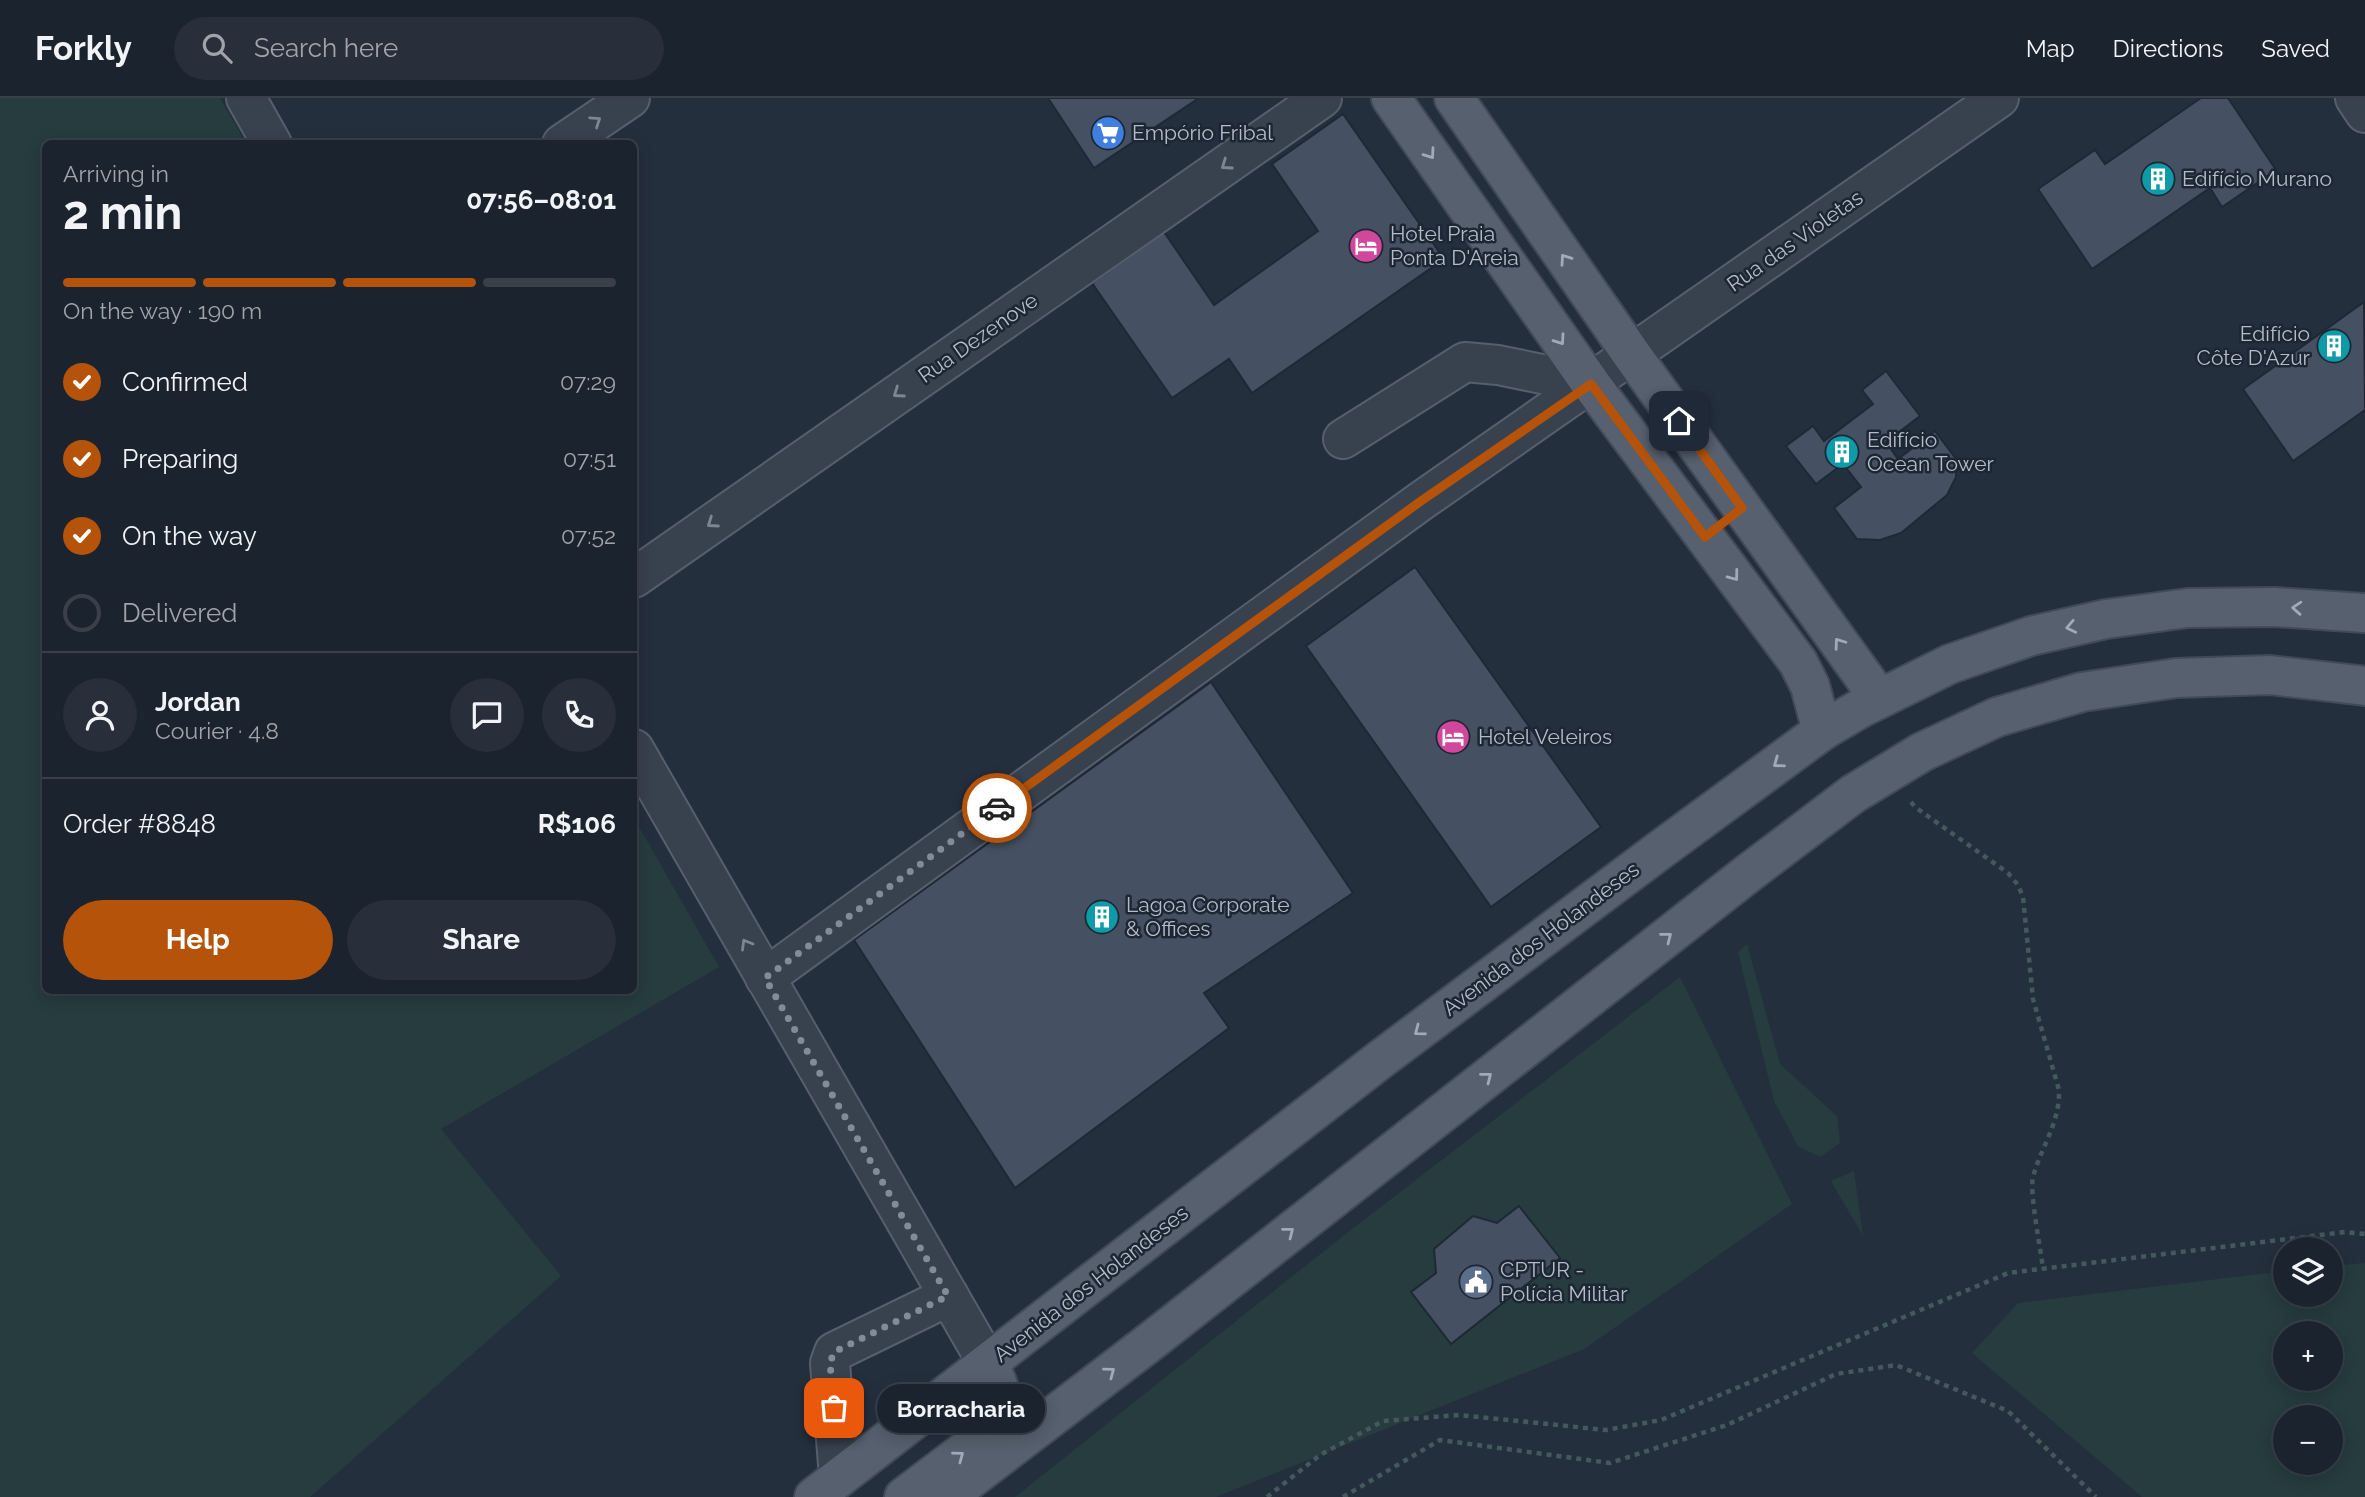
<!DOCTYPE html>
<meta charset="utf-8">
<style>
:root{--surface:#1b232e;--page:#282f3a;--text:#f1f3f6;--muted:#a0a4aa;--line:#39404a;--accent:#b45309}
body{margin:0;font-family:Raleway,sans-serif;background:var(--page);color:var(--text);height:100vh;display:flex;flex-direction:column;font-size:26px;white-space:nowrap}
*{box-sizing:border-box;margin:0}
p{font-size:23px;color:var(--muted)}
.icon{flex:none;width:38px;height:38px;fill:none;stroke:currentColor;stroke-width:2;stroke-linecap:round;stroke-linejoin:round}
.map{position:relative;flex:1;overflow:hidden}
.sheet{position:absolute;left:42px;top:42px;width:595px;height:854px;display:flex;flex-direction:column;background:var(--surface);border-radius:10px;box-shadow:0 4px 18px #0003,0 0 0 2px var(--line)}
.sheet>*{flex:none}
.buttons{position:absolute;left:2273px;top:1139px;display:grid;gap:14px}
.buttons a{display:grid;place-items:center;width:70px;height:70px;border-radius:50%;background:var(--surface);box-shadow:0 4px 18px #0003,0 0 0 2px var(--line);font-size:35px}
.pin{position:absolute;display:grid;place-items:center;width:60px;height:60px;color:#fff;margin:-30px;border-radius:14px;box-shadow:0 4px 10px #0006}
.courier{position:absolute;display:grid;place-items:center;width:70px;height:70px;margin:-35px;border:5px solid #b45309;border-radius:50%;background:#fff;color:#222;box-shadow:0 2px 9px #0007}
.bubble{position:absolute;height:49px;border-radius:24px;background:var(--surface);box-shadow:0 4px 18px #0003,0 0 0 2px var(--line);font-size:23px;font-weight:700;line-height:49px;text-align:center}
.overview em{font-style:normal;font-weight:700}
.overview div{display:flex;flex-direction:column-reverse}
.overview{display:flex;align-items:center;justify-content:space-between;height:119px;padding:0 21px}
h1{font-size:46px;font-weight:700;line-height:52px}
.bar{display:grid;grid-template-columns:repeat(4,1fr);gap:10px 7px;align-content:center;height:84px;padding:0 21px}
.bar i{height:9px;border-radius:5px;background:var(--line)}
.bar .active{background:var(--accent)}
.bar p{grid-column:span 4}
.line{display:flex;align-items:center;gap:18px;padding:0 21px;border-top:2px solid var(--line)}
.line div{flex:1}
.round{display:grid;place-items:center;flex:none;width:74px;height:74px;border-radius:37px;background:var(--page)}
ol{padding:0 21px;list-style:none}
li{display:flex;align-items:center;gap:21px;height:77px}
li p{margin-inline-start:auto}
li .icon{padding:7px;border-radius:50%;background:var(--accent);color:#fff;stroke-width:4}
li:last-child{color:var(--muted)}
li i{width:38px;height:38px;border:4px solid var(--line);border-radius:50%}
.button{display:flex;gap:14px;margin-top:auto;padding:14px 21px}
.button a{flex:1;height:80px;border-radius:42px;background:var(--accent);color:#fff;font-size:28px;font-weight:700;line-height:80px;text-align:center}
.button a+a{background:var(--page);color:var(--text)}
header{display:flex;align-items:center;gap:42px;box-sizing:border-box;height:98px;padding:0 35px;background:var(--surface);border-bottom:2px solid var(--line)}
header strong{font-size:33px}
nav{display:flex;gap:38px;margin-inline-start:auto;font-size:24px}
.search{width:490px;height:63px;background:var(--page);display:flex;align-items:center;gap:18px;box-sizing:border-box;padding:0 24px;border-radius:38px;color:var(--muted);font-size:26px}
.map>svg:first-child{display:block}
.green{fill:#263c3f;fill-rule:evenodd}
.building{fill:#455162;stroke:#1f2835;stroke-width:2}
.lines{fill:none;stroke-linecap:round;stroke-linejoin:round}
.minor-casing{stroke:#565f6c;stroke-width:42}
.major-casing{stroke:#414a57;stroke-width:42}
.path{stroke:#44595c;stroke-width:4.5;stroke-dasharray:5 5;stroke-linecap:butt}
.minor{stroke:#38414e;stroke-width:38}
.major{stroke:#56606e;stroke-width:38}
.oneway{stroke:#7c8592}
.oneway2{stroke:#a1aab7}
.done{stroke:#828b98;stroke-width:7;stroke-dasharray:0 12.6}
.route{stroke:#b45309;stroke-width:9}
.labels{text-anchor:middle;stroke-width:5;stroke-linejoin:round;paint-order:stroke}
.poi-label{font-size:21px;fill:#b4bcc9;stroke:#1d2633;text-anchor:start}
.street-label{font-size:21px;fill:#b4bcc9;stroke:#1d2633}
</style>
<header>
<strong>Forkly</strong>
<div class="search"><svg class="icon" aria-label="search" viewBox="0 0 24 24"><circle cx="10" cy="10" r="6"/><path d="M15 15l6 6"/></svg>Search here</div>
<nav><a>Map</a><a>Directions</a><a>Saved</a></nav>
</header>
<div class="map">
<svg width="2365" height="1399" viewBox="0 0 2365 1399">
<rect width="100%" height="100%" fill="#242f3e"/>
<g class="green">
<polygon points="0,0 220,0 246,45 46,46 46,892 634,892 634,720 719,869 441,1031 561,1178 310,1399 0,1399"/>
<polygon points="1747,846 1780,966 1837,1018 1840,1045 1820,1059 1798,1048 1774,1003 1738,854"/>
<polygon points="1680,879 1792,1106 1584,1251 1216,1399 1015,1399 1343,1138"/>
<polygon points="1854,1073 1863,1138 1831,1083"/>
<path d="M2365,1165V1399H2142L1972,1255L2018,1205L2285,1173L2286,1197H2331V1168ZM2286,1236H2331V1281H2286ZM2286,1320H2331V1365H2286Z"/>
</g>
<g class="building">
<polygon points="1048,0 1199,0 1094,70"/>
<polygon points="2201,0 2228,0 2276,72 2222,109 2210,90 2092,171 2038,91 2095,52 2105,66"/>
<polygon points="1343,16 1444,161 1252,295 1229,261 1172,300 1092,185 1164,134 1214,207 1318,133 1272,66"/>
<polygon points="2364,204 2365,312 2293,363 2243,291"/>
<polygon points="1886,273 1920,318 1886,344 1898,361 1935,333 1956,361 1956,379 1947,397 1901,435 1880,442 1857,441 1834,410 1861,389 1843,366 1816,386 1786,348 1813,328 1824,343 1873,306 1862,292"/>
<polygon points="1415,469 1601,729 1491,809 1306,548"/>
<polygon points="1211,584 1353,795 1204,895 1229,930 1015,1090 854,842"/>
<polygon points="1519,1108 1560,1160 1451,1246 1411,1194 1436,1175 1434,1151 1473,1118 1497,1125"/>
</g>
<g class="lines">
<g class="minor-casing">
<g id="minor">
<polyline points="246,0 272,46"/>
<polyline points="2355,0 2365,15"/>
<polyline points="562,46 630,0"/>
<polyline points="1343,341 1465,264 1498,267 1591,286"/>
<polyline points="634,480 1322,0"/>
<polyline points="634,651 988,1266"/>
<polyline points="765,880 1421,403 1999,0"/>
<polyline points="839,1379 830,1265 834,1254 949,1198"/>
</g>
</g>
<g class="major-casing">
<g id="major">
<polyline points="1391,0 1591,286 1798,564 1810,588 1822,633"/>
<polyline points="1454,0 1632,257 1879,600"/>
<polyline points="814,1399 1381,961 1660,752 1822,633 1861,610 1950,566 2031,538 2106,521 2188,510 2274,509 2365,515"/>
<path d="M904,1399L990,1334C1008,1307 1002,1292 988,1266"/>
<polyline points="947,1399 1150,1244 1746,777 1853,696 1922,654 1997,619 2082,594 2176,580 2270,577 2365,588"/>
</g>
</g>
<g class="path">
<path d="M1911,704L1915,709L2008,775L2018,787L2023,799L2033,901L2059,992C2060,1025 2041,1049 2033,1079C2029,1094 2041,1152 2043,1171"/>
<polyline points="1267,1399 1320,1357 1383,1323 1459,1317 1606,1332 1661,1322 2008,1175 2345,1134 2365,1136"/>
<polyline points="1343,1399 1440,1342 1610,1365 1727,1327 1836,1276 1896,1267 2008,1313 2096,1399"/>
</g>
<use href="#minor" class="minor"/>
<use href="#major" class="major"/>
</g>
<defs><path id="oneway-chevron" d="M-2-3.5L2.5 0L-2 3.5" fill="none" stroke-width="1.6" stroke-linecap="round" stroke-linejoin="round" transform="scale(1.75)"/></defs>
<g class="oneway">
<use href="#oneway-chevron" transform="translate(596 23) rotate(-34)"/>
<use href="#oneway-chevron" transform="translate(1226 67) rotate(145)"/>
<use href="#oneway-chevron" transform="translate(898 295) rotate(145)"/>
<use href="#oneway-chevron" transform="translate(712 425) rotate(145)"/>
<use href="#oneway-chevron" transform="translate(746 846) rotate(-120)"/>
</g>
<g class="oneway2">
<use href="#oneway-chevron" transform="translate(1430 56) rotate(55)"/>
<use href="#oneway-chevron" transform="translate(1565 161) rotate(-125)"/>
<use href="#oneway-chevron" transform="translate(1560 242) rotate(55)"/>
<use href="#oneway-chevron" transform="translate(1734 478) rotate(53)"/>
<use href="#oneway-chevron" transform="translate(2297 510) rotate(-176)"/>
<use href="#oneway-chevron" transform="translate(2071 529) rotate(168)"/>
<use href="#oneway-chevron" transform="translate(1839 545) rotate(-126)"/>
<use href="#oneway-chevron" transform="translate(1778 665) rotate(144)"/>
<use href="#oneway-chevron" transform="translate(1667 839) rotate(-38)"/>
<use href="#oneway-chevron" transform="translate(1419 933) rotate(143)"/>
<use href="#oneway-chevron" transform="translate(1487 979) rotate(-38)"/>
<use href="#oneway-chevron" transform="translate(1289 1134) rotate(-38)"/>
<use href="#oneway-chevron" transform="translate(1110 1274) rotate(-37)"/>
<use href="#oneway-chevron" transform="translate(959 1358) rotate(-37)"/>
</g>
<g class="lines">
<polyline class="done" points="834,1310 830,1265 834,1254 948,1198 765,880 997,710"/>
<polyline class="route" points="997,710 1421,403 1591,286 1705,439 1742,410 1679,323"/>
</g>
<defs>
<g id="supermarket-disc" transform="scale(1.75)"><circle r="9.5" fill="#3f7fe0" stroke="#1d2633"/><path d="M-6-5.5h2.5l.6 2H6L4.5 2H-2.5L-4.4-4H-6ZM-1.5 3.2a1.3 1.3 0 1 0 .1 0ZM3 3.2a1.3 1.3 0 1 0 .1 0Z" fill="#fff"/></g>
<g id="building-disc" transform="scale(1.75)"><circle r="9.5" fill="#0f9aa8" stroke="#1d2633"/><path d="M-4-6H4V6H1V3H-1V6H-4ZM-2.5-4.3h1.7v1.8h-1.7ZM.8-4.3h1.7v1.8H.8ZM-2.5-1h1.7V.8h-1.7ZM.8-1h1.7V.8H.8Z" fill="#fff"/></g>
<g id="hotel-disc" transform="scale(1.75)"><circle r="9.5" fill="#d1479c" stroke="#1d2633"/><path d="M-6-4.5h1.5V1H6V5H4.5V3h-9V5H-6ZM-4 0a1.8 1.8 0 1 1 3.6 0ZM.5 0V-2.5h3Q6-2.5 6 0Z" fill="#fff"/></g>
<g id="civic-disc" transform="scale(1.75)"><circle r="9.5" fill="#5c6f8a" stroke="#1d2633"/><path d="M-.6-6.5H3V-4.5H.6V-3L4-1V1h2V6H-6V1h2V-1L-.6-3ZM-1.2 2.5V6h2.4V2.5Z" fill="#fff"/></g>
</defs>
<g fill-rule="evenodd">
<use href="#supermarket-disc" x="1108" y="35"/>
<use href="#building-disc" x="2158" y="81"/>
<use href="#hotel-disc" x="1366" y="148"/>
<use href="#building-disc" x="2334" y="248"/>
<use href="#building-disc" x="1842" y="354"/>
<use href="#hotel-disc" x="1453" y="639"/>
<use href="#building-disc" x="1102" y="819"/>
<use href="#civic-disc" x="1476" y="1184"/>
</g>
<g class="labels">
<g class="poi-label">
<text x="1132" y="42">Empório Fribal</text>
<text x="2182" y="88">Edifício Murano</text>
<text x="1390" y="143">Hotel Praia<tspan x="1390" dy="24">Ponta D'Areia</tspan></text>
<text x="2310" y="243" text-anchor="end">Edifício<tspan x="2310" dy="24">Côte D'Azur</tspan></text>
<text x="1867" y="349">Edifício<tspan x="1867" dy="24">Ocean Tower</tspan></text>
<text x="1478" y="646">Hotel Veleiros</text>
<text x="1126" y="814">Lagoa Corporate<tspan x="1126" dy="24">&amp; Offices</tspan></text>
<text x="1500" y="1179">CPTUR -<tspan x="1500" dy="24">Polícia Militar</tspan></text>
</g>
<g class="street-label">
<text transform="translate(1795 143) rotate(-35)" y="7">Rua das Violetas</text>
<text transform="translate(978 240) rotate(-35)" y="7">Rua Dezenove</text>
<text transform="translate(1541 841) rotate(-37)" y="7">Avenida dos Holandeses</text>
<text transform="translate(1091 1186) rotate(-38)" y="7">Avenida dos Holandeses</text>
</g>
</g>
</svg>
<div class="buttons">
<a><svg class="icon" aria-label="layers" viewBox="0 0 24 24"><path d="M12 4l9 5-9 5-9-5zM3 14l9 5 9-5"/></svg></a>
<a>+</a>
<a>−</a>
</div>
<div class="pin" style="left:834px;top:1310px;background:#ea580c"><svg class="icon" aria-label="bag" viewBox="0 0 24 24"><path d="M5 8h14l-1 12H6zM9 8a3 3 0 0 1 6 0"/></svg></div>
<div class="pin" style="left:1679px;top:323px;background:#1f2937"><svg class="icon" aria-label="home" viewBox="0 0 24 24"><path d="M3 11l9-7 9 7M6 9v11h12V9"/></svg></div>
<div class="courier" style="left:997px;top:710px"><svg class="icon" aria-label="car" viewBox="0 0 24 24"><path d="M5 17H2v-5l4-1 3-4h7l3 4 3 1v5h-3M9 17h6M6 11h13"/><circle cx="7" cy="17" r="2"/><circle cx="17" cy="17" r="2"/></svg></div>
<div class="bubble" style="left:877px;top:1286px;width:168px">Borracharia</div>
<section class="sheet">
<div class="overview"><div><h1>2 min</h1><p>Arriving in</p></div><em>07:56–08:01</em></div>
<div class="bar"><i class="active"></i><i class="active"></i><i class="active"></i><i></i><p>On the way · 190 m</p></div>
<ol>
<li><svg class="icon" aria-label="check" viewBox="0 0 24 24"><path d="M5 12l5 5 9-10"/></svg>Confirmed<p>07:29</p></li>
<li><svg class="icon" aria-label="check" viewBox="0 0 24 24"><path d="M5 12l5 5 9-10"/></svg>Preparing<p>07:51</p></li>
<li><svg class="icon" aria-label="check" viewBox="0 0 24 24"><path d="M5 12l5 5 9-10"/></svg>On the way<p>07:52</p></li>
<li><i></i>Delivered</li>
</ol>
<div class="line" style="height:126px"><a class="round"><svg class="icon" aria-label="person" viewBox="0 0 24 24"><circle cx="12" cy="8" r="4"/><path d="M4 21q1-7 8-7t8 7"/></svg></a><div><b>Jordan</b><p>Courier · 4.8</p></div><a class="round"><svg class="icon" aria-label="chat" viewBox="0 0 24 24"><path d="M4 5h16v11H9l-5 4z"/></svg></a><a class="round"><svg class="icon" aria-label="phone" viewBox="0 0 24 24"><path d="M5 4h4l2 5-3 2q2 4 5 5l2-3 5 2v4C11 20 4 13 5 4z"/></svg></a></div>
<div class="line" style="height:91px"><div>Order #8848</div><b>R$106</b></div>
<div class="button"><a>Help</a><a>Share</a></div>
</section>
</div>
